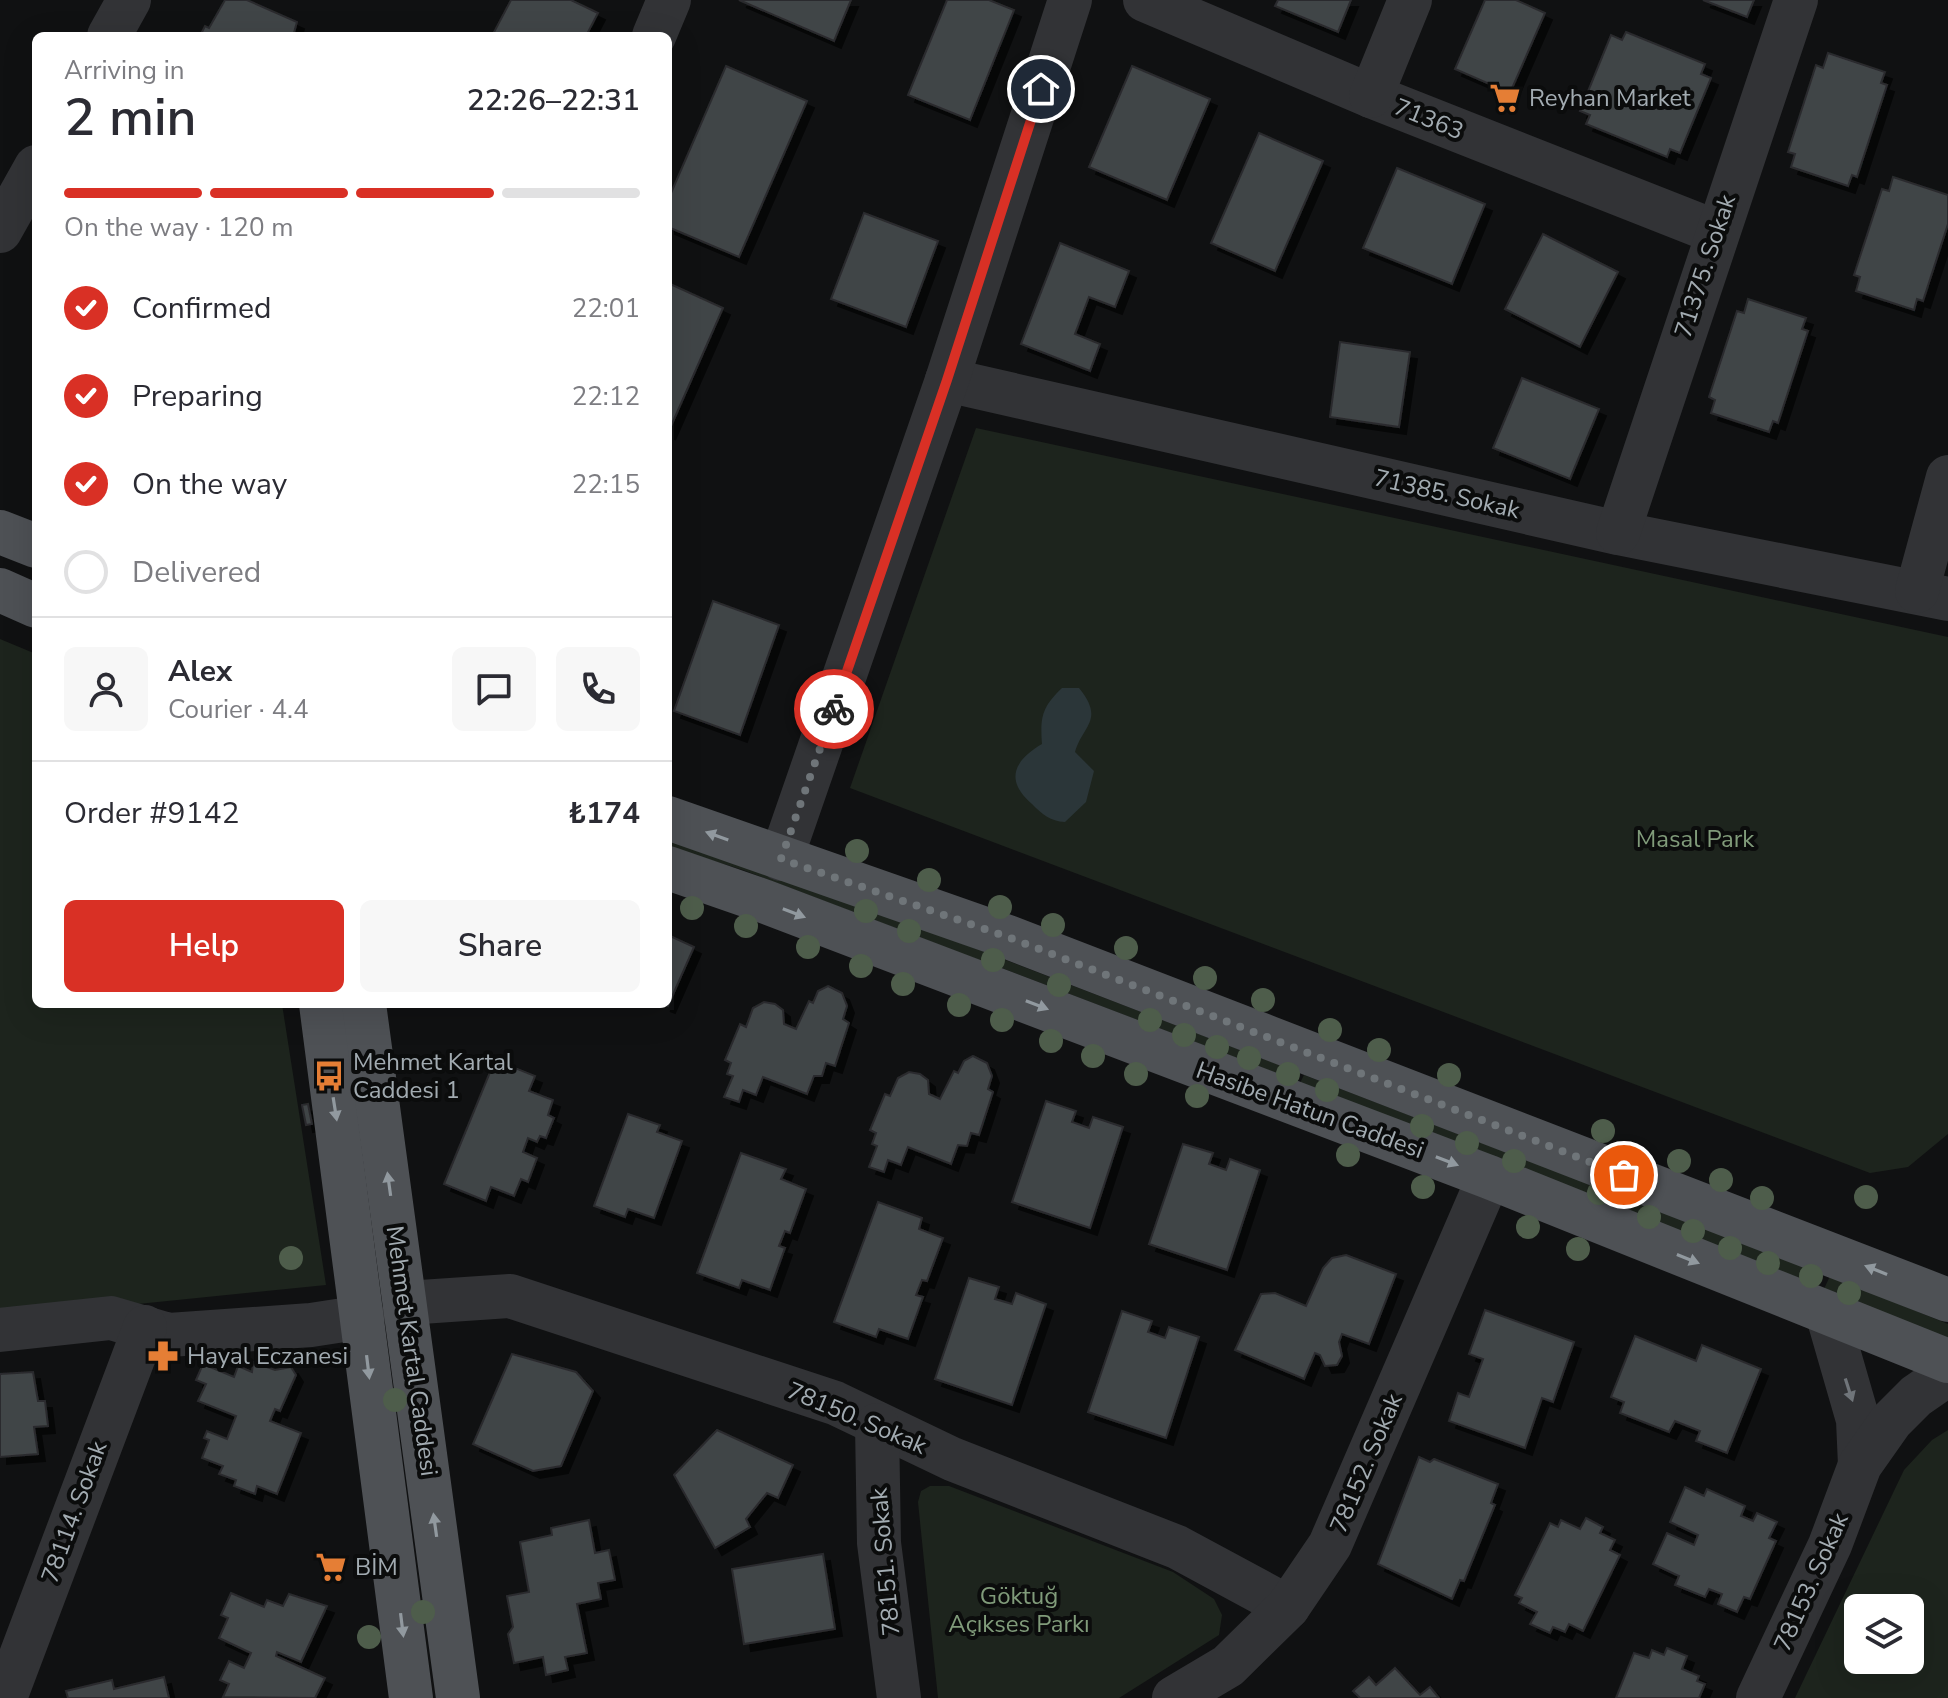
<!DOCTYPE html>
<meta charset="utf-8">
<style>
:root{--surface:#fff;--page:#f7f7f7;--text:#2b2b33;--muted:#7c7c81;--line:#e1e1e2;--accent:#d93025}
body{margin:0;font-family:"Nunito Sans",sans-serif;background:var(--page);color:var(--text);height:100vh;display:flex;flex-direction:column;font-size:30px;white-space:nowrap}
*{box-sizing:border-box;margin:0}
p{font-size:26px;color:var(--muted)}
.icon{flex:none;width:44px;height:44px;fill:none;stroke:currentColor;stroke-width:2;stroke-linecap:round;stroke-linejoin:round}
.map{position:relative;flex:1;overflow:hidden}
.panel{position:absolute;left:32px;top:32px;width:640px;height:976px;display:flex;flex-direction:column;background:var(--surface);border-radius:12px;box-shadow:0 8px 32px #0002}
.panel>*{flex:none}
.controls{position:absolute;left:1844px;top:1594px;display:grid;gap:16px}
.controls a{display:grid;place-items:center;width:80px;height:80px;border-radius:12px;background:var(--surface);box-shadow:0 8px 32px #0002;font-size:40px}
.pin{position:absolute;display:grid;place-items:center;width:68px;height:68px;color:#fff;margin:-34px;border:4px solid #fff;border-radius:50%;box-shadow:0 2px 8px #0007}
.courier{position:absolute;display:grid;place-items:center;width:80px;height:80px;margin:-40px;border:6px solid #d93025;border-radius:50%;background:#fff;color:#222;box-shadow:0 2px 10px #0007}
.head em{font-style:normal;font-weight:600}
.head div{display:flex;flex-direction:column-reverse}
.head{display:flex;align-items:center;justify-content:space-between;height:136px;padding:0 32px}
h1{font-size:52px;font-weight:600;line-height:60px}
.bar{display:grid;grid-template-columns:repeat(4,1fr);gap:12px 8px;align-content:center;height:96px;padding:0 32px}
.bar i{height:10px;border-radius:6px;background:var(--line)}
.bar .selected{background:var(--accent)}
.bar p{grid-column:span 4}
.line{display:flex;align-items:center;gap:20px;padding:0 32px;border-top:2px solid var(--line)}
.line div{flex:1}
.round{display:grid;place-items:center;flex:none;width:84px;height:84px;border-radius:12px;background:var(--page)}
ol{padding:0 32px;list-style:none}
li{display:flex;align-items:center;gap:24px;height:88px}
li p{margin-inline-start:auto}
li .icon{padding:8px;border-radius:50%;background:var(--accent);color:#fff;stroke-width:4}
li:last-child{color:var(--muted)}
li i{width:44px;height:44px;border:4px solid var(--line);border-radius:50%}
.primary-button{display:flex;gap:16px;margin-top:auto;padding:16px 32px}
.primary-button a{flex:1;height:92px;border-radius:12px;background:var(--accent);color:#fff;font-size:32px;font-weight:600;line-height:92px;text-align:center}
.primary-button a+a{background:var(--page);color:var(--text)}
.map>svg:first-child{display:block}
.green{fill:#1d241d;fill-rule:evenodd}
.water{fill:#2b3639}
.building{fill:#414447;stroke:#2a2b2d;stroke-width:2;filter:url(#shadow)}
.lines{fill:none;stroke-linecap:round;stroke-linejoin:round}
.minor{stroke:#323336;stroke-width:44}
.major{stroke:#4e5155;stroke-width:44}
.tree{fill:#4e5d4b}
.oneway{fill:#91999f}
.oneway2{fill:#70757a}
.done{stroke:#6f7579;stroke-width:8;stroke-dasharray:0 14.4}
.route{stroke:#d93025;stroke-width:10}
.labels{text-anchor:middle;stroke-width:8;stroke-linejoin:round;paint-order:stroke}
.poi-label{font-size:24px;fill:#a2abb1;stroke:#0b0c0c;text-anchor:start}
.street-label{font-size:24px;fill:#a2abb1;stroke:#0b0c0c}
.park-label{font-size:24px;fill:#809b7a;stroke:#0b0c0c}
</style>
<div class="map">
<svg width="1948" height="1698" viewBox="0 0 1948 1698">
<defs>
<filter id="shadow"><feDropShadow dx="7" dy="7" stdDeviation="0" flood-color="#0009"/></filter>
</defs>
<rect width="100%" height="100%" fill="#101112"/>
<g class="green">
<polygon points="976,428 1948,637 1948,1134 1908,1167 1870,1173 850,788"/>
<polygon points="0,639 36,654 36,1004 282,1004 326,1285 0,1318"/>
<polygon points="668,836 996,956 992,965 743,870 668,847"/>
<polygon points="1003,959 1298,1072 1294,1080 999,967"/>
<polygon points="1304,1075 1822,1273 1816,1285 1300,1083"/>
<polygon points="1830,1276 1948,1324 1948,1339 1824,1289"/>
<path d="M1948,1430V1698H1795L1904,1470L1932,1440ZM1858,1608H1910V1660H1858Z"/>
<polygon points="930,1486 949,1486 1173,1572 1214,1599 1222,1615 1219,1635 1119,1698 938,1698 918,1502 921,1491"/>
</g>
<path class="water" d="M1062,688H1079C1105,720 1083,725 1075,752L1094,771L1086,802L1065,822C1050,821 1043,815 1032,804C1005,781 1013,761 1042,744C1040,717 1042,707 1062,688Z"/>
<g class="building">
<polygon points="225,0 247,0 297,22 293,36 200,36 205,26 209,28"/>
<polygon points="511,0 571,0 598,13 586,36 492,36"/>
<polygon points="739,0 851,0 834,41"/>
<polygon points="947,0 989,0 1014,10 970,120 908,95"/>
<polygon points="1278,0 1351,0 1338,32 1275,6"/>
<polygon points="1485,0 1516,0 1545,13 1510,93 1455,69"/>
<polygon points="1703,0 1754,0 1747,17"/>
<polygon points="1626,32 1705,64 1701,74 1711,78 1680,153 1670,149 1667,157 1586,124 1590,115 1580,111 1611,35 1622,40"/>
<polygon points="1828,53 1885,72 1881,83 1887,85 1857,177 1852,175 1848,186 1791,167 1795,154 1788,152 1816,65 1823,68"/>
<polygon points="726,66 807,101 739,257 668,227 668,200"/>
<polygon points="1132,66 1210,99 1167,200 1089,167"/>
<polygon points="1259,133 1323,161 1275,271 1211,243"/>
<polygon points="1397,168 1485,204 1452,284 1363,248"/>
<polygon points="1893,177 1948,195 1948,224 1923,301 1917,299 1914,310 1856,291 1860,277 1854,275 1882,189 1889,191"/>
<polygon points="864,213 938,241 906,327 831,299"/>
<polygon points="1543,234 1618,272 1580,347 1505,309"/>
<polygon points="1060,243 1129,271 1115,307 1089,297 1075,334 1100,344 1090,371 1021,344"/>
<polygon points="668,283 723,308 668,433"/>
<polygon points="1748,299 1806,318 1802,329 1808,331 1778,423 1773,421 1769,432 1711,413 1715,400 1709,397 1737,311 1744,313"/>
<polygon points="1340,342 1410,352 1399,427 1330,417"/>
<polygon points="1522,378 1599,409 1570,479 1493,448"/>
<polygon points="713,601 779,625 740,735 674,711"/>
<polygon points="668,935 694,947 668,1006 663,1004 668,1004"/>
<polygon points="828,986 842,993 847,1006 843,1019 849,1023 835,1066 826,1063 822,1076 814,1076 807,1094 763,1077 756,1095 743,1090 739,1102 724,1097 733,1076 727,1074 731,1063 725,1060 740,1024 746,1027 753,1008 764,1002 775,1004 783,1010 784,1024 796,1029 809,1001 813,1003 818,991"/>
<polygon points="973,1056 987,1063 992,1076 988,1089 993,1092 979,1135 971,1133 967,1146 958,1145 951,1164 908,1147 901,1165 888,1160 884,1172 869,1167 877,1146 872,1144 876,1133 870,1130 885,1094 890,1096 898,1078 909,1072 920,1074 928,1080 929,1094 940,1099 954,1071 958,1073 964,1061"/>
<polygon points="495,1060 535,1076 529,1091 553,1100 548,1115 554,1118 546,1138 540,1136 537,1142 528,1138 523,1152 537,1158 528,1182 521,1179 514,1196 491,1187 486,1201 444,1184"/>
<polygon points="1046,1101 1076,1111 1072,1122 1089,1128 1093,1117 1123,1127 1090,1228 1012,1202"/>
<polygon points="308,1104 312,1124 306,1125 302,1105"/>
<polygon points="628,1114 660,1125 657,1132 682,1141 654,1218 628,1209 625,1217 594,1206"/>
<polygon points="1183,1144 1213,1153 1209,1164 1226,1170 1230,1159 1260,1170 1227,1270 1149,1244"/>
<polygon points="741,1153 786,1169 781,1179 806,1189 790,1233 785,1231 779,1246 785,1248 770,1290 742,1280 739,1288 697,1273"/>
<polygon points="878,1202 922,1218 919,1229 943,1238 927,1281 922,1280 916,1295 923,1297 908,1339 879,1329 876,1337 834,1322"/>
<polygon points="1346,1255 1396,1274 1369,1344 1342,1334 1339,1342 1342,1356 1337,1365 1325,1366 1320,1355 1315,1353 1304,1379 1235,1350 1261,1294 1275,1293 1306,1306 1323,1268 1332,1258"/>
<polygon points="969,1278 999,1287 995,1299 1012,1304 1016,1293 1046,1304 1012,1405 935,1379"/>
<polygon points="1485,1310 1574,1342 1553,1402 1542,1398 1525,1448 1449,1421 1458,1393 1469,1397 1483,1359 1469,1354"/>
<polygon points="1122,1311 1152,1321 1148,1332 1165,1338 1169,1327 1199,1337 1166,1438 1088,1412"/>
<polygon points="1635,1336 1696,1361 1702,1345 1761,1369 1727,1453 1696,1441 1700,1431 1675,1421 1669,1432 1620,1413 1624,1402 1611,1397"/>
<polygon points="512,1354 576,1372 593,1391 561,1466 533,1471 473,1444"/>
<polygon points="253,1362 275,1370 291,1367 296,1375 280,1411 275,1409 270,1421 301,1433 277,1494 257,1486 255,1494 234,1486 236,1480 219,1474 223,1466 202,1458 209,1440 204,1438 207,1431 227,1439 236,1416 198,1401 206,1384 196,1380 203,1364 234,1377 238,1366 252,1372"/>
<polygon points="33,1372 38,1401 45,1401 48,1426 34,1427 38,1454 0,1457 0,1374"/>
<polygon points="717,1430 793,1465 778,1498 767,1493 746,1519 750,1527 715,1548 674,1475"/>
<polygon points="1419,1457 1430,1462 1434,1459 1498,1484 1491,1503 1495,1505 1464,1581 1460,1580 1452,1599 1378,1564"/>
<polygon points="1685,1487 1704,1496 1707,1489 1745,1506 1741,1516 1753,1521 1757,1513 1777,1522 1769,1538 1776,1541 1750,1599 1744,1597 1737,1612 1718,1604 1722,1594 1709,1589 1705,1597 1675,1585 1679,1576 1653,1564 1667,1533 1694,1545 1698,1535 1670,1522"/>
<polygon points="1586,1518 1603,1527 1600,1533 1615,1540 1610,1550 1620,1555 1583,1631 1569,1624 1565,1632 1553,1627 1550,1633 1530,1624 1537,1612 1519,1603 1522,1598 1515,1595 1550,1523 1558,1527 1561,1520 1580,1529"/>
<polygon points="589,1520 595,1553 609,1550 615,1580 598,1583 601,1599 577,1604 587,1653 565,1657 568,1670 546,1675 543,1657 514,1663 508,1634 513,1627 507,1596 529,1592 520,1542 552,1535 551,1528"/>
<polygon points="823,1554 835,1629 744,1644 732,1569"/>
<polygon points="231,1593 264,1607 267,1600 283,1606 289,1594 327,1606 301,1662 277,1652 276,1656 325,1678 315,1698 223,1697 229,1684 220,1680 229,1661 244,1668 251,1653 219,1638 228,1618 221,1615"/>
<polygon points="1667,1648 1687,1656 1682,1669 1699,1676 1697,1681 1705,1684 1699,1698 1616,1698 1634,1653 1649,1658 1652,1650 1664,1655"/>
<polygon points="1395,1668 1420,1695 1430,1687 1439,1698 1360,1698 1353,1691 1369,1677 1376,1685"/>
<polygon points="164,1677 169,1698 68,1698 66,1691 112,1680 114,1689"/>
</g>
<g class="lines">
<g class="minor">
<polyline points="1145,0 1371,96 1716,232"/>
<polyline points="109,36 129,0"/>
<polyline points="654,36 669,0"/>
<polyline points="1371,96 1410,0"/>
<polyline points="0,231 36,167"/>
<polyline points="947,380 1618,533 1948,599"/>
<polyline points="1618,533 1796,0"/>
<polyline points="1917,591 1948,477"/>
<polyline points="781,859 947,380 1070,0"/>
<polyline points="406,1303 510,1296 835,1403 952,1459 1177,1547 1288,1607"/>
<polyline points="1828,1316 1858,1420 1860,1465"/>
<polyline points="0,1330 111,1318 169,1335 311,1325 363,1317"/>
<polyline points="877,1425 879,1543 899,1698"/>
<polyline points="5,1698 145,1327"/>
<polyline points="1174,1698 1228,1666 1288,1607 1330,1545 1489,1177"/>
<polyline points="1758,1698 1830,1545 1860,1465 1891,1421 1916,1396 1948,1374"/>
</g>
<g class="major">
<polyline points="0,532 36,546"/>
<polyline points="0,590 36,606"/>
<polyline points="668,818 1008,937 1948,1300"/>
<polyline points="668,868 766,902 1489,1177 1948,1361"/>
<polyline points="321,1004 411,1698"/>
<polyline points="364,1004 458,1698"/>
</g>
</g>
<g class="tree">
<circle cx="857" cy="851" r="12"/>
<circle cx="929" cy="880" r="12"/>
<circle cx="1000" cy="907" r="12"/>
<circle cx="692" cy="908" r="12"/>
<circle cx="866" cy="911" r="12"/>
<circle cx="1053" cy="925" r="12"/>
<circle cx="746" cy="926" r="12"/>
<circle cx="909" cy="931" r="12"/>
<circle cx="808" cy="947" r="12"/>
<circle cx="1126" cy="948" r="12"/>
<circle cx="993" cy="960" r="12"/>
<circle cx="861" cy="966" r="12"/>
<circle cx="1205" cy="978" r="12"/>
<circle cx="903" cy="984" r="12"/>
<circle cx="1059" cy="985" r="12"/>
<circle cx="1263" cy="1000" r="12"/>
<circle cx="959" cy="1005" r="12"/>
<circle cx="1002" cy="1020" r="12"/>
<circle cx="1150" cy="1020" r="12"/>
<circle cx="1330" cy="1030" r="12"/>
<circle cx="1184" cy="1035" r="12"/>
<circle cx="1051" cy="1041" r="12"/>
<circle cx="1217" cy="1047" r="12"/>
<circle cx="1379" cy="1050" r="12"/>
<circle cx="1093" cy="1056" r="12"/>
<circle cx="1249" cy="1058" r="12"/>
<circle cx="1136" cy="1074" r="12"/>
<circle cx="1288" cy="1074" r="12"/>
<circle cx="1449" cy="1075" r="12"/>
<circle cx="1327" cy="1090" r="12"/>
<circle cx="1197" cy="1096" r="12"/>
<circle cx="1422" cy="1126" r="12"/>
<circle cx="1603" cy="1131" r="12"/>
<circle cx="1467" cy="1143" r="12"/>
<circle cx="1348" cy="1155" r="12"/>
<circle cx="1514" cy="1161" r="12"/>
<circle cx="1679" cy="1161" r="12"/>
<circle cx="1721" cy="1180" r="12"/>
<circle cx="1423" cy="1187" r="12"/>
<circle cx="1599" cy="1193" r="12"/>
<circle cx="1866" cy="1197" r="12"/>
<circle cx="1762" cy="1198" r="12"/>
<circle cx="1649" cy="1217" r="12"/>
<circle cx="1528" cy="1227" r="12"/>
<circle cx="1693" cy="1231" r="12"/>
<circle cx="1730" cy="1248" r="12"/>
<circle cx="1578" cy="1249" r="12"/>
<circle cx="291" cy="1258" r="12"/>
<circle cx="1768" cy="1263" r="12"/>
<circle cx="1811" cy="1276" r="12"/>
<circle cx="1849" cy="1293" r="12"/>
<circle cx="395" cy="1400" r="12"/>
<circle cx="423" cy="1612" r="12"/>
<circle cx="369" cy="1637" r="12"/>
</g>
<defs><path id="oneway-solid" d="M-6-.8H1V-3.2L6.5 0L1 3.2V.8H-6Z" transform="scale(2)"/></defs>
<g class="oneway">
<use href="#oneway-solid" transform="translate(717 836) rotate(-160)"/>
<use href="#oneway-solid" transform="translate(794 913) rotate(21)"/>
<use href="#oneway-solid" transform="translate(1037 1005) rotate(21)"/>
<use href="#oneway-solid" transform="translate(335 1109) rotate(81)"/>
<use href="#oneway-solid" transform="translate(1447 1161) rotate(21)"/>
<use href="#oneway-solid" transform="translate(389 1184) rotate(-98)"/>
<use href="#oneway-solid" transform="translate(1688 1259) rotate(22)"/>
<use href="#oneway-solid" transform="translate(1876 1270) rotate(-158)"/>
<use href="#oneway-solid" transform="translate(368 1367) rotate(83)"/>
<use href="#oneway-solid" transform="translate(435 1525) rotate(-98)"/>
<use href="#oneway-solid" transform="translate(402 1625) rotate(83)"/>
</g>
<use class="oneway2" href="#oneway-solid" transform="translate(1849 1390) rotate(72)"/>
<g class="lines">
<polyline class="done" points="834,709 781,859 1008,937 1624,1175"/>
<polyline class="route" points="834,709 947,380 1041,89"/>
</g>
<defs>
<g id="supermarket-bare" transform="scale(2.4)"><path d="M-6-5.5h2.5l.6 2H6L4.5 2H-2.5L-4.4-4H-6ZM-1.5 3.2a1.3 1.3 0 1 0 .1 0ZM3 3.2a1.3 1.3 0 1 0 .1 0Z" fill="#e57e35" stroke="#0b0c0c" stroke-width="2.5" paint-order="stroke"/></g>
<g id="bus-bare" transform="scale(2.4)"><path d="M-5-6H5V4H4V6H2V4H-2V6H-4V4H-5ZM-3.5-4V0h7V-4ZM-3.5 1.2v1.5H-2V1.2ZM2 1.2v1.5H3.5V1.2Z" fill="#e57e35" stroke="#0b0c0c" stroke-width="2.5" paint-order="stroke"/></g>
<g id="pharmacy-bare" transform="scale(2.4)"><path d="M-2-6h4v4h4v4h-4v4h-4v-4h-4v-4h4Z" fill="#e57e35" stroke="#0b0c0c" stroke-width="2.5" paint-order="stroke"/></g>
</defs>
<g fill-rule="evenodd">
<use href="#supermarket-bare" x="1505" y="98"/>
<use href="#bus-bare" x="329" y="1076"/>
<use href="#pharmacy-bare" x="163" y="1356"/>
<use href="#supermarket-bare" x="331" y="1567"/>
</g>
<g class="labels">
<g class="poi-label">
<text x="1529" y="106">Reyhan Market</text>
<text x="353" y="1070">Mehmet Kartal<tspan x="353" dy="28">Caddesi 1</tspan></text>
<text x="187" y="1364">Hayal Eczanesi</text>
<text x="355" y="1575">BİM</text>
</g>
<g class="street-label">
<text transform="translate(1429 119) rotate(22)" y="8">71363</text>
<text transform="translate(1705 266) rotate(-72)" y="8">71375. Sokak</text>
<text transform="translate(1447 494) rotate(13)" y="8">71385. Sokak</text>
<text transform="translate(1310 1110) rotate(20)" y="8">Hasibe Hatun Caddesi</text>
<text transform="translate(412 1351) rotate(82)" y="8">Mehmet Kartal Caddesi</text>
<text transform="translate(857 1418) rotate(23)" y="8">78150. Sokak</text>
<text transform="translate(1366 1463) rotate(-67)" y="8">78152. Sokak</text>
<text transform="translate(74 1512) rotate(-70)" y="8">78114. Sokak</text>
<text transform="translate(885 1562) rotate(-95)" y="8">78151. Sokak</text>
<text transform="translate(1811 1582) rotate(-66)" y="8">78153. Sokak</text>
</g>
<g class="park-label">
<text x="1695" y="847">Masal Park</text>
<text x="1019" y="1604">Göktuğ<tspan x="1019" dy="28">Açıkses Parkı</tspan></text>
</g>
</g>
</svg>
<div class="controls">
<a><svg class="icon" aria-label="layers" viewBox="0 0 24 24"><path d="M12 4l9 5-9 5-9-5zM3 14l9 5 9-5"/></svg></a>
</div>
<div class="pin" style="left:1624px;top:1175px;background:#ea580c"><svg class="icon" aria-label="bag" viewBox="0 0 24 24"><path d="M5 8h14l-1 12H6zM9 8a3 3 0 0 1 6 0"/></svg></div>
<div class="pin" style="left:1041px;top:89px;background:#1f2937"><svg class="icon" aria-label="home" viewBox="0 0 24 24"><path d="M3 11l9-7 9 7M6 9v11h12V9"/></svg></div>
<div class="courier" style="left:834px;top:709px"><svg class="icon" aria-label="bike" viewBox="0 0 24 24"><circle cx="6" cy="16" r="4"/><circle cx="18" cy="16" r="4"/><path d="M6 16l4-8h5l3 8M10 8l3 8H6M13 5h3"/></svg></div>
<section class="panel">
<div class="head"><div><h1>2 min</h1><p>Arriving in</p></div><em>22:26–22:31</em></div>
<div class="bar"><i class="selected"></i><i class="selected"></i><i class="selected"></i><i></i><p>On the way · 120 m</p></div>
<ol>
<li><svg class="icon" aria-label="check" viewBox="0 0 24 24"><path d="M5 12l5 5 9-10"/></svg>Confirmed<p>22:01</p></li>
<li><svg class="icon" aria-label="check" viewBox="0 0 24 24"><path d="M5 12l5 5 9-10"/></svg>Preparing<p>22:12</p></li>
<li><svg class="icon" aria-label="check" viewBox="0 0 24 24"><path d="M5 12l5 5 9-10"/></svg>On the way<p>22:15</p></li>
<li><i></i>Delivered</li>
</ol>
<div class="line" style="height:144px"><a class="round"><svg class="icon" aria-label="person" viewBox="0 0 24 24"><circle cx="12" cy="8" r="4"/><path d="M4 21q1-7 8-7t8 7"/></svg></a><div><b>Alex</b><p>Courier · 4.4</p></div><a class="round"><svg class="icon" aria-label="chat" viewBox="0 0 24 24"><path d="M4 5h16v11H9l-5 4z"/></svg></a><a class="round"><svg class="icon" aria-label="phone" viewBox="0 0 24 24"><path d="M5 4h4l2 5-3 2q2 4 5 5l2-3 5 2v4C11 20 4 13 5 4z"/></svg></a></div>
<div class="line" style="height:104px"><div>Order #9142</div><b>₺174</b></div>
<div class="primary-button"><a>Help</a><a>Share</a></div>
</section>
</div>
